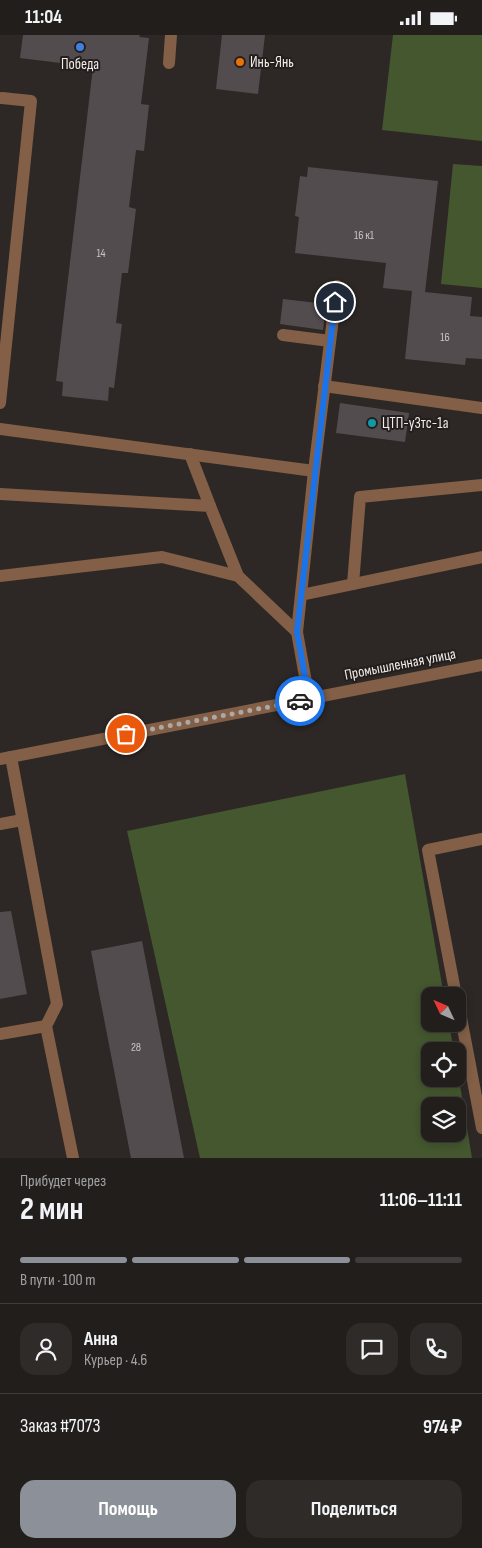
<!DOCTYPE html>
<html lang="ru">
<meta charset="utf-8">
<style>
:root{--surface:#221e1c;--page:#2e2b29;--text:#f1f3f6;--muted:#a2a2a3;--line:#3f3c3b;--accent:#8c9099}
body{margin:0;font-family:"Sofia Sans Condensed",sans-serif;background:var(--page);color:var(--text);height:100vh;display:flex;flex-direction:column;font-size:19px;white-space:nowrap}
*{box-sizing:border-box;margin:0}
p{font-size:16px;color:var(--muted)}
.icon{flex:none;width:28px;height:28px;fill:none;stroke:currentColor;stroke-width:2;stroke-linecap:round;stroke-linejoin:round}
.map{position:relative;height:1123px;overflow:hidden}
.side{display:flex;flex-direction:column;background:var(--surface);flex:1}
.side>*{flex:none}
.needle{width:32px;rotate:314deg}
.tools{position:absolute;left:421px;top:952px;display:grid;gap:10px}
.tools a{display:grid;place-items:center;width:45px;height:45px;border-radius:10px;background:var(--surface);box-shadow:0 2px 8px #0003,0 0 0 1px var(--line);font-size:25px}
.pin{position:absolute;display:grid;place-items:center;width:42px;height:42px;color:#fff;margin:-21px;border:2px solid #fff;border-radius:50%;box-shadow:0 1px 5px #0007}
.courier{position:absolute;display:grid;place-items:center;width:50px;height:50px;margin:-25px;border:4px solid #1a73e8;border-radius:50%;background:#fff;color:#222;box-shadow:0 1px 6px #0007}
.summary em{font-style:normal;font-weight:700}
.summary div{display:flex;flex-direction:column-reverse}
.summary{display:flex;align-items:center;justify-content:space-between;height:85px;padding:0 20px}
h1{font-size:32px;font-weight:700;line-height:38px}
.bar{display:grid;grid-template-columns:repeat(4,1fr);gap:8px 5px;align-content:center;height:60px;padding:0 20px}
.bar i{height:6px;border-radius:4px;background:var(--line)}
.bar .current{background:var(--accent)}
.bar p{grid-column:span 4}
.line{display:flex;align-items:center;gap:12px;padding:0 20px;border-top:1px solid var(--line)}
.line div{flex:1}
.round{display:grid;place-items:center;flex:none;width:52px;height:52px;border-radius:15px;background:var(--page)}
.button{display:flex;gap:10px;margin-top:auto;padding:10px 20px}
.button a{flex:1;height:58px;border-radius:15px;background:var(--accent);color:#fff;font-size:20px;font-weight:700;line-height:58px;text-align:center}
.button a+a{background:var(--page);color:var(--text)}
.status{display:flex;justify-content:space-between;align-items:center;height:35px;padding:0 25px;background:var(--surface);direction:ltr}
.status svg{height:14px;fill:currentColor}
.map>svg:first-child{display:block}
.green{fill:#44572e;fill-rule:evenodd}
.building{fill:#524c4f}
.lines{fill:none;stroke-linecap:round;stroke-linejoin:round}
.service{stroke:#825f46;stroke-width:12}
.tertiary{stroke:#825f46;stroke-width:12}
.done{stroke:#aca8a6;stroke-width:5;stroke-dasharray:0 9}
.route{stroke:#1a73e8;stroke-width:6}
.shop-dot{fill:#3f7fe0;stroke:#241e1c;stroke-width:2}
.food-dot{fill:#e8710a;stroke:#241e1c;stroke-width:2}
.culture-dot{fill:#0f9aa8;stroke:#241e1c;stroke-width:2}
.labels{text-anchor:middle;stroke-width:4;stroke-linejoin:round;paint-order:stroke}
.number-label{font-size:12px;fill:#c8c5c4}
.poi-label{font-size:15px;fill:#f0edeb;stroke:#241e1c;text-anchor:start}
.street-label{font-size:15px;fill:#f0edeb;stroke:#241e1c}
</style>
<div class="status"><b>11:04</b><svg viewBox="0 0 49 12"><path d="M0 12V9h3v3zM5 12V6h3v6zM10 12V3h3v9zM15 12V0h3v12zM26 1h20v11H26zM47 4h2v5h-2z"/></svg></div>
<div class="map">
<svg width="482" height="1123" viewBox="0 0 482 1123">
<rect width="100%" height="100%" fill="#2d2825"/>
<g class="green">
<polygon points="393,0 482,0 482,106 382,95"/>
<polygon points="453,129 482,131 482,253 441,249"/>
<path d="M405,739L444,961H430V989H449L454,1016H430V1044H458V1038L472,1123H200L127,796ZM458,1071V1099H430V1071Z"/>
</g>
<g class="building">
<polygon points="23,0 140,0 139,2 149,3 141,69 149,70 144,116 136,115 129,172 136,174 128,238 122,238 116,288 122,289 114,353 109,352 108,366 62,361 63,347 56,346 93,32 20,23"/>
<polygon points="222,0 265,0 258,59 216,54"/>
<polygon points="308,132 438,146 425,257 472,262 470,281 482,282 482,324 466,323 465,330 405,324 412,256 383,253 386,228 295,218 299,182 295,181 300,141 307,142"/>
<polygon points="283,264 326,269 323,295 280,289"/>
<polygon points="340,368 409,378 405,407 336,398"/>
<polygon points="11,876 27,959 0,964 0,877"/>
<polygon points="142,906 184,1123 131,1123 99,958 91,916"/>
</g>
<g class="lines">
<g class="service">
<polyline points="169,28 171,0"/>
<polyline points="283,300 330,306"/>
<polyline points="324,351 482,373"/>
<polyline points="0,368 31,66 2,63"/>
<polyline points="0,394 314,436 297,597 309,664"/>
<polyline points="190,419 210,471"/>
<polyline points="314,436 337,251"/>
<polyline points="0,459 210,471 238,541"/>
<polyline points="0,541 162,522 238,541 297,597"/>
<polyline points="353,549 360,462 482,450"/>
<polyline points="301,560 482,522"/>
<polyline points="11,722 57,969 46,991 73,1123"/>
<polyline points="0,789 22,785"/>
<polyline points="456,961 428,815 482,804"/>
<polyline points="458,967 482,1093"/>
<polyline points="0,999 46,991"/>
</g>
<polyline class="tertiary" points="0,724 482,630"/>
</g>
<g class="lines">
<polyline class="done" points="126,699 300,666"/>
<polyline class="route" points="300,666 309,664 297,597 335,267"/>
</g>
<circle class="shop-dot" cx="80" cy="12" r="5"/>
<circle class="food-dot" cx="240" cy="27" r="5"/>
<circle class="culture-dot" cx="372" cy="388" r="5"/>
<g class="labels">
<g class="number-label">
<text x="364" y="204">16 к1</text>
<text x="101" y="222">14</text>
<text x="445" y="306">16</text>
<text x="136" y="1016">28</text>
</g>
<g class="poi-label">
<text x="250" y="32">Инь-Янь</text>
<text x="80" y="34" text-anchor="middle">Победа</text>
<text x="382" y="393">ЦТП-у3тс-1а</text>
</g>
<g class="street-label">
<text transform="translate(400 629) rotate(-11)" y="5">Промышленная улица</text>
</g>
</g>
</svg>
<div class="tools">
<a><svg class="needle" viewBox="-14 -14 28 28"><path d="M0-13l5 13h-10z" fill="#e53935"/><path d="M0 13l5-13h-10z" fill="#a2a2a3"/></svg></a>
<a><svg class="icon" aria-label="locate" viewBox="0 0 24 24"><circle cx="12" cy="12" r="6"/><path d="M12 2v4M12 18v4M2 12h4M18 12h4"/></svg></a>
<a><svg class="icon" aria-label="layers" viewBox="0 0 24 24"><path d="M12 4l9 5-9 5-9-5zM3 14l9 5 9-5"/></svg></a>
</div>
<div class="pin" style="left:126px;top:699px;background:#ea580c"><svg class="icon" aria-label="bag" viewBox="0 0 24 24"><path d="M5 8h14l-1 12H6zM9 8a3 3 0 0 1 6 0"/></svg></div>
<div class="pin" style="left:335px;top:267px;background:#1f2937"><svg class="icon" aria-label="home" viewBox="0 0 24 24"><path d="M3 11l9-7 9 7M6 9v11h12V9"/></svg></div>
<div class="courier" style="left:300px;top:666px"><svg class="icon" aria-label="car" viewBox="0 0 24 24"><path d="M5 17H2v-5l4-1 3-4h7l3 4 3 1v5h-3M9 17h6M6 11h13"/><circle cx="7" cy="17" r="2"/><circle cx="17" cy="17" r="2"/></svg></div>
</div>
<section class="side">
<div class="summary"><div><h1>2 мин</h1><p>Прибудет через</p></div><em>11:06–11:11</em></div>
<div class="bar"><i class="current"></i><i class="current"></i><i class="current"></i><i></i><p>В пути · 100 m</p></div>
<div class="line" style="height:90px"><a class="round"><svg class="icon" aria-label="person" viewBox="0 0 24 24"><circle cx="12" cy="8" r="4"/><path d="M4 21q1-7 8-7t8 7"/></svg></a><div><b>Анна</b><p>Курьер · 4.6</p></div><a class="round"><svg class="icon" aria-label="chat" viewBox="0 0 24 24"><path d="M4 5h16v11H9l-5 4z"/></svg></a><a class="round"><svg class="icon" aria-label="phone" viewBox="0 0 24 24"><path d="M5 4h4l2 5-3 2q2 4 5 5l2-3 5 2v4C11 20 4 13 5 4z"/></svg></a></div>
<div class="line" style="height:65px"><div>Заказ #7073</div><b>974 ₽</b></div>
<div class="button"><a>Помощь</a><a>Поделиться</a></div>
</section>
